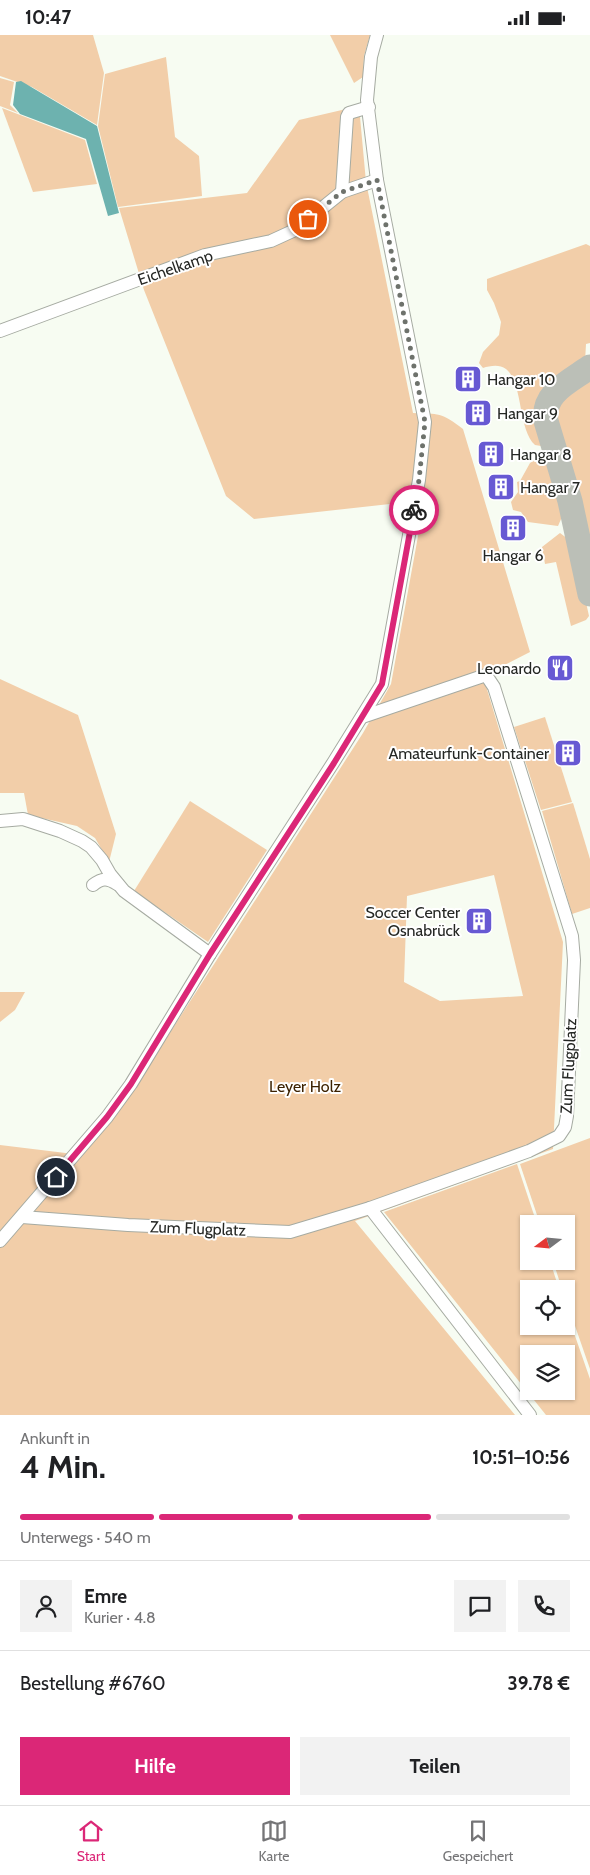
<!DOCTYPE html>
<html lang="de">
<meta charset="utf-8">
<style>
:root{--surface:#fff;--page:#f2f2f2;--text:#202124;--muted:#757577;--line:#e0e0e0;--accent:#db2777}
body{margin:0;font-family:Cabin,sans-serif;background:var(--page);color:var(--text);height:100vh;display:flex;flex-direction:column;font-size:19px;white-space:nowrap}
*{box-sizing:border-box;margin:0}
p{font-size:16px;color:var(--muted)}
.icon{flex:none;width:28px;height:28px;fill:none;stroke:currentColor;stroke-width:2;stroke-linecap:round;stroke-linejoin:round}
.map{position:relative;height:1380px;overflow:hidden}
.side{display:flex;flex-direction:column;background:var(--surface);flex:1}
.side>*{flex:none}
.needle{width:32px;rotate:254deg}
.controls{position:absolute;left:520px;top:1180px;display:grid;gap:10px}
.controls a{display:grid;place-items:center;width:55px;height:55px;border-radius:0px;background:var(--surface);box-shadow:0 1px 4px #0004;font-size:25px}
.pin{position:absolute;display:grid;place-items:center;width:42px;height:42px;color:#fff;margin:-21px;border:2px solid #fff;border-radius:50%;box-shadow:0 1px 5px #0007}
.courier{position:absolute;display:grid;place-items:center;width:50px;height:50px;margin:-25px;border:4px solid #db2777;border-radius:50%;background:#fff;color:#222;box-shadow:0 1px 6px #0007}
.head em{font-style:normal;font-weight:800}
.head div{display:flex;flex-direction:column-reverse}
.head{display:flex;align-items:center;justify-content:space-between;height:85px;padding:0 20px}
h1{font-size:32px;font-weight:800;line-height:38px}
.bar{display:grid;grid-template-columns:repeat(4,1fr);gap:8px 5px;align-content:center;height:60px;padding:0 20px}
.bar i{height:6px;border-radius:4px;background:var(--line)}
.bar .on{background:var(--accent)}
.bar p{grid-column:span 4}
.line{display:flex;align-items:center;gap:12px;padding:0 20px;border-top:1px solid var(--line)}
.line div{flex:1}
.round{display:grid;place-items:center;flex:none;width:52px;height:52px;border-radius:0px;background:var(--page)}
.button{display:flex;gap:10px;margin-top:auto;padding:10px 20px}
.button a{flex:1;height:58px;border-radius:0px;background:var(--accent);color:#fff;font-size:20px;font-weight:800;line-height:58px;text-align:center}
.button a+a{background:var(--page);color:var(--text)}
.status{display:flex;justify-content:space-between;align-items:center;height:35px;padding:0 25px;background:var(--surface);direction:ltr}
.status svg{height:14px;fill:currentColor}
.menu{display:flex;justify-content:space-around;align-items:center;height:70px;border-top:1px solid var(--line);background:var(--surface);font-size:14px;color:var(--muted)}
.menu a{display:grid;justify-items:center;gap:2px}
.menu .on{color:var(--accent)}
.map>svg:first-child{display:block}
.green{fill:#f2cea9;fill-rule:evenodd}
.water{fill:#6db2af}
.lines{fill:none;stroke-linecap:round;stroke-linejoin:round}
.taxiway{stroke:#bbbfb7;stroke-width:25}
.minor-casing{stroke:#a6aba2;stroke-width:14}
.minor{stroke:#fff;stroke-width:12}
.done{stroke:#6e726c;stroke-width:5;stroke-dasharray:0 9}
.route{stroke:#db2777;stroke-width:6}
.labels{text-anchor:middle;stroke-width:4;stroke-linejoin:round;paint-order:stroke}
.street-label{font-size:16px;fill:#252724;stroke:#fff}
.poi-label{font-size:16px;fill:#252724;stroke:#fff;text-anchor:start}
.park-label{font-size:16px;fill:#3c2201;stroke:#fff}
</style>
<div class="status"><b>10:47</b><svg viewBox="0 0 49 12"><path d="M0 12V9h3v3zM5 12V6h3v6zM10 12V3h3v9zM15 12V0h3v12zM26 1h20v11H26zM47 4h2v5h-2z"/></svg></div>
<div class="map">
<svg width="590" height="1380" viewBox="0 0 590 1380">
<rect width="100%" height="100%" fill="#f7fcf2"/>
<g class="green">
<polygon points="0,0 93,0 104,38 97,90 32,52 0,41"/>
<polygon points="330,0 370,0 364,21 363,42 354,48"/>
<polygon points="166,22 175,102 199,121 202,161 118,172 98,91 105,39"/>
<polygon points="0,43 14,47 10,70 18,78 0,71"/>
<path d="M359,71L366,147L413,378C439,379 441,377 463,394L530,617L483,641L563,907L553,1114L355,1186L515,1380H0V1110L82,1120L122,1072L363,698L391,649L425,463L408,467L254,484L226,461L144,255L119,173L247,158L299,85ZM494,840L523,961L440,966L404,947L407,861Z"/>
<polygon points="2,73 85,105 97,149 33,157"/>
<path d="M586,209L590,211V308L586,309L585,327L581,332C545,359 532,358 546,406L541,411L535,410C518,395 523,347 506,334C499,329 490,331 483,333L479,328L483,317L499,300L501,287L494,268L487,255V244Z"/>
<path d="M590,339V537L582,501L586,497L577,457H573L552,386C551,380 550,375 552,370C557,359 580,346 590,339Z"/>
<polygon points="538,423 553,427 565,475 558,491 528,487 521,477 513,475 511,467 518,457 517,447 520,446 530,428"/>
<polygon points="560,498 572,507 574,513 589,581 586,585 571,591 556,527 545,529 542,512"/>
<polygon points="0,644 78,680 116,799 109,827 95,803 77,791 28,780 24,758 0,758"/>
<polygon points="545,682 572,767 541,775 514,692"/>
<polygon points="190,766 267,815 208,907 134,856"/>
<polygon points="573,768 590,824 590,873 572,879 542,776"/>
<polygon points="0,957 25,957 15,975 0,987"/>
<polygon points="590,1103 590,1334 566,1265 566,1254 562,1254 553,1226 566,1226 566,1189 540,1189 520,1129"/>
<path d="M517,1129L537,1189H529V1226H550L559,1254H529V1291H566V1275L590,1344V1380H546L384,1177ZM529,1319H566V1356H529Z"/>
</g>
<polygon class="water" points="21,46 97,91 119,178 108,181 86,104 20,79 13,70 16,47"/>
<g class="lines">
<path class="taxiway" d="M590,332C569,347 542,358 546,386L570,466L590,559"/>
<g class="minor-casing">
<g id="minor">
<polyline points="342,157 347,82 349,78 369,72"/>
<polyline points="0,296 205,220 271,206 295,195 342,157 377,145"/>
<polyline points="0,786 23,784 60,796 82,806 91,812 102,825 110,839 124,856 210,919"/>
<path d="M93,850C102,843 107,843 117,849"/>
<polyline points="370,1173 530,1380"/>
<polyline points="22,1182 128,1190 290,1197 370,1173 529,1116 559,1101 565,1092 567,1081 574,925 572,901 494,652 486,640 362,682"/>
<polyline points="0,1206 107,1082 131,1049 210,919 333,728 382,649 419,445 425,387 377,145 367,65 371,22 377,0"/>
</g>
</g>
<use href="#minor" class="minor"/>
</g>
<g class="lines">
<polyline class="done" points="308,184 342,157 377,145 425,387 419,445 414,475"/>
<polyline class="route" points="56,1142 107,1082 131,1049 210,919 334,728 382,649 414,475"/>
</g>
<defs>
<g id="building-square" transform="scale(1.4375)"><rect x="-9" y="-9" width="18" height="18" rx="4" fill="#6759d3" stroke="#fff"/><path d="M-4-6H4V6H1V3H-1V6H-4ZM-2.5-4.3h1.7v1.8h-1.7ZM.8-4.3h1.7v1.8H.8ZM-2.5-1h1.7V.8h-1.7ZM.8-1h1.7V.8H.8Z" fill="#fff"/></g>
<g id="restaurant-square" transform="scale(1.4375)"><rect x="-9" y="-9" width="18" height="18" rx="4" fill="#6759d3" stroke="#fff"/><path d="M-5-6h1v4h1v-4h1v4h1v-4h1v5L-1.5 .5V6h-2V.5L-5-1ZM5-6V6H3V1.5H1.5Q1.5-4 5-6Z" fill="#fff"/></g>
</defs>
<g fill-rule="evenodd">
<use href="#building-square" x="468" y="344"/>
<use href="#building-square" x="478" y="378"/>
<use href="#building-square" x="491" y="419"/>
<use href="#building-square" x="501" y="452"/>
<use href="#building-square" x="513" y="493"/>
<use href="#restaurant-square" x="560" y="633"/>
<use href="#building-square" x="568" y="718"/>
<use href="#building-square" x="479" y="886"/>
</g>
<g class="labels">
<g class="street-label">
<text transform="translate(175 232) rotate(-19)" y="6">Eichelkamp</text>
<text transform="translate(568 1031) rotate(-87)" y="6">Zum Flugplatz</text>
<text transform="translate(198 1193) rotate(2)" y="6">Zum Flugplatz</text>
</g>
<g class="poi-label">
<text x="487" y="350">Hangar 10</text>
<text x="497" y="384">Hangar 9</text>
<text x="510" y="425">Hangar 8</text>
<text x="520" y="458">Hangar 7</text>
<text x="513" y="526" text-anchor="middle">Hangar 6</text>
<text x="541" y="639" text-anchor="end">Leonardo</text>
<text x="549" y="724" text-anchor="end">Amateurfunk-Container</text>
<text x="460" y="883" text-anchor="end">Soccer Center<tspan x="460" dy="18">Osnabrück</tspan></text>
</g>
<g class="park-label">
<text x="305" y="1057">Leyer Holz</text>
</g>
</g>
</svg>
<div class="controls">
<a><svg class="needle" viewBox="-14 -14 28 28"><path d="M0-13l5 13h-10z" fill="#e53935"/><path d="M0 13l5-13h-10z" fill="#757577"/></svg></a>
<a><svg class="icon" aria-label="locate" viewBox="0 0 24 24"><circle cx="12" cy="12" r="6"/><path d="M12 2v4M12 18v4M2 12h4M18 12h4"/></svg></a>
<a><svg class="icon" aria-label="layers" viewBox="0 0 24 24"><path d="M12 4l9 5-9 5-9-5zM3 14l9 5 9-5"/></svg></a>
</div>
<div class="pin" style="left:308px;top:184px;background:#ea580c"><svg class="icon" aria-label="bag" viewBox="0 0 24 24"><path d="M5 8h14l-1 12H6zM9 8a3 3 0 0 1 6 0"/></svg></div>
<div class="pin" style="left:56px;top:1142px;background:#1f2937"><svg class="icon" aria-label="home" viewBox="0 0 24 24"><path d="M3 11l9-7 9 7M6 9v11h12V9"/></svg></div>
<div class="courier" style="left:414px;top:475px"><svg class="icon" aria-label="bike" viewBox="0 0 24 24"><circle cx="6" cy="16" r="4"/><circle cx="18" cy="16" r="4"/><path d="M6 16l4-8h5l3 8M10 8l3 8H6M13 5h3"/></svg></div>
</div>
<section class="side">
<div class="head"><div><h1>4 Min.</h1><p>Ankunft in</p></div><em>10:51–10:56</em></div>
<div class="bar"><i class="on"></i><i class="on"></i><i class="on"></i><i></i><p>Unterwegs · 540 m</p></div>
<div class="line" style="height:90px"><a class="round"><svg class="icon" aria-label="person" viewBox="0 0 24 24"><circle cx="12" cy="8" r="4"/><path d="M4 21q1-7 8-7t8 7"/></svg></a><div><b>Emre</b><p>Kurier · 4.8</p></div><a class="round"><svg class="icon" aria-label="chat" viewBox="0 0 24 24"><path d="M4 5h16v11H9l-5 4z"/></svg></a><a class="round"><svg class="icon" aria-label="phone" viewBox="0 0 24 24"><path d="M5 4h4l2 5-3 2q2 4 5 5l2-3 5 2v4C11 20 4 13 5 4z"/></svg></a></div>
<div class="line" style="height:65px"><div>Bestellung #6760</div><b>39.78 €</b></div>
<div class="button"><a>Hilfe</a><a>Teilen</a></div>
</section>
<nav class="menu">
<a class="on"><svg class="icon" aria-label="home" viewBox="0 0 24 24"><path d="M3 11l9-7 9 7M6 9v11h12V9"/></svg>Start</a>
<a><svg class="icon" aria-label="map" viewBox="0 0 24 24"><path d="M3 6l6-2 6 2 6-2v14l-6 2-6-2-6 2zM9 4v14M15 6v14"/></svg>Karte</a>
<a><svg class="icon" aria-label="saved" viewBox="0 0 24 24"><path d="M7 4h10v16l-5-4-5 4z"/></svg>Gespeichert</a>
</nav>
